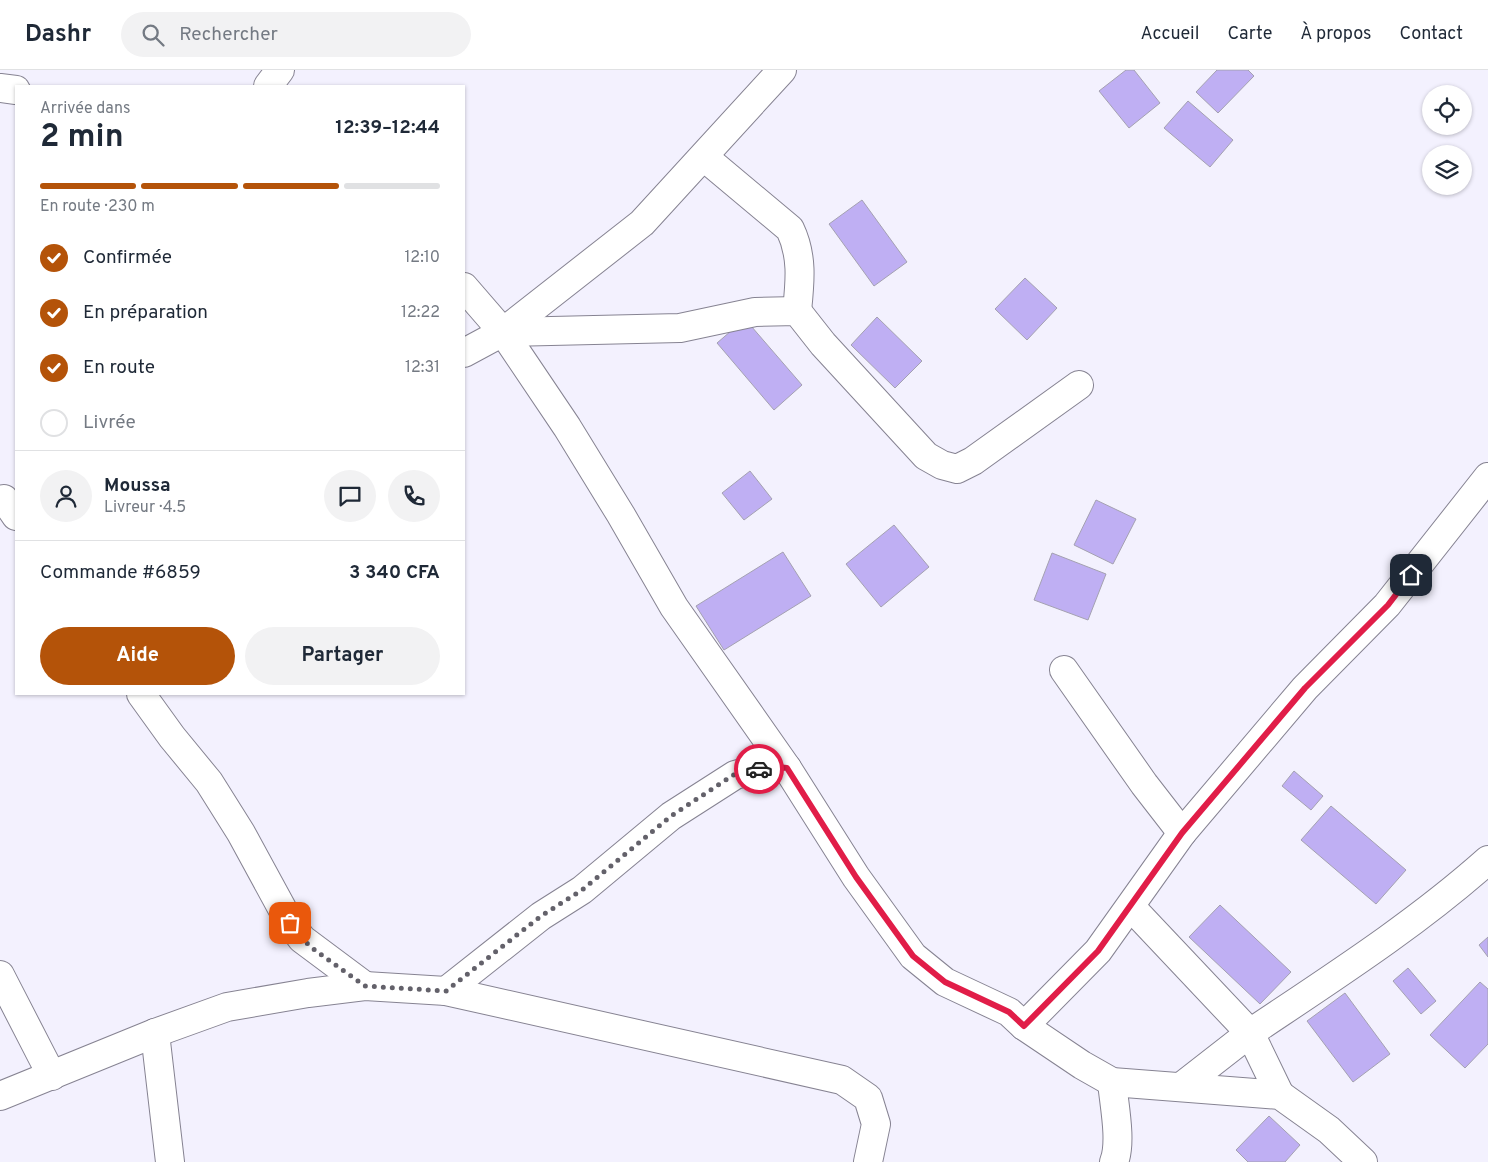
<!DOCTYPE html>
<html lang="fr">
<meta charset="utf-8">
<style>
:root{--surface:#fff;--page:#f2f2f3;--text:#1f2937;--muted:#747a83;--line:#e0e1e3;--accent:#b45309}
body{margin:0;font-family:Overpass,sans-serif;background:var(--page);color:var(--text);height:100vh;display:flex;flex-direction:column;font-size:19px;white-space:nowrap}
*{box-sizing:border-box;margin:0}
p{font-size:16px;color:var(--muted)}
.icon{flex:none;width:28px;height:28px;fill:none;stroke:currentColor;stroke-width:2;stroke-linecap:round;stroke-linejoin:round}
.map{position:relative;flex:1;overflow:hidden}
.side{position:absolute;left:15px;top:15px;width:450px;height:610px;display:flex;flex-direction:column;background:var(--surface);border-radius:0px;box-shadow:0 1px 4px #0004}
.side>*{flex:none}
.fabs{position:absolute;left:1422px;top:15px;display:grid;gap:10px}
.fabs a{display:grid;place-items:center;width:50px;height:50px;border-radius:50%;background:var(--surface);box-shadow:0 1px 4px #0004;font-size:25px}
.pin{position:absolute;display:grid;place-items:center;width:42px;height:42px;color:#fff;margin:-21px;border-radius:10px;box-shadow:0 2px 8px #0006}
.courier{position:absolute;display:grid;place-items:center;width:50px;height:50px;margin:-25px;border:4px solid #e11d48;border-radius:50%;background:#fff;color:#222;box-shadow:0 1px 6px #0007}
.overview em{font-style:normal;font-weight:700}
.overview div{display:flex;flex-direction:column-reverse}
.overview{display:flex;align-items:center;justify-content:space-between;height:85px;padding:0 25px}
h1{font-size:32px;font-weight:700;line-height:38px}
.bar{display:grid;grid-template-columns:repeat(4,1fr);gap:8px 5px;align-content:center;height:60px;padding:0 25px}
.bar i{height:6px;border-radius:4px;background:var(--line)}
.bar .active{background:var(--accent)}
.bar p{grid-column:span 4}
.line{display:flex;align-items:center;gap:12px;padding:0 25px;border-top:1px solid var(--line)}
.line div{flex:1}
.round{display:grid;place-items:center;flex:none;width:52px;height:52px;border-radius:26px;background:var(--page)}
ol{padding:0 25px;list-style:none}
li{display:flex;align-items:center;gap:15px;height:55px}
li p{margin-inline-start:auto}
li .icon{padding:5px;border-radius:50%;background:var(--accent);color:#fff;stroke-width:4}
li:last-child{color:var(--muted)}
li i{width:28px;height:28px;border:2px solid var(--line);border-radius:50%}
.primary-button{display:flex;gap:10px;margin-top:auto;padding:10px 25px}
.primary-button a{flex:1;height:58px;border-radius:30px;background:var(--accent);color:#fff;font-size:20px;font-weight:700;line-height:58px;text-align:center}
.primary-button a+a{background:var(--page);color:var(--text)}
header{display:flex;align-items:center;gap:30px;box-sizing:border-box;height:70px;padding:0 25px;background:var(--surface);border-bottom:1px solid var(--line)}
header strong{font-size:24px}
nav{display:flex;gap:28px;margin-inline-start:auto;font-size:18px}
.search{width:350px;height:45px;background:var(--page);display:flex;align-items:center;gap:12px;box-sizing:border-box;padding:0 18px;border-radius:28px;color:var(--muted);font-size:19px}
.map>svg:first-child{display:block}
.building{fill:#bfaff3;stroke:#a4a1b1}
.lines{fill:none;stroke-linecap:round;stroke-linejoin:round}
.street-casing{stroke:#868392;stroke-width:30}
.street{stroke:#fff;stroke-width:28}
.done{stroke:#63616a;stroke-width:5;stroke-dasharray:0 9}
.route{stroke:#e11d48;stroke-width:6}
</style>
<header>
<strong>Dashr</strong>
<div class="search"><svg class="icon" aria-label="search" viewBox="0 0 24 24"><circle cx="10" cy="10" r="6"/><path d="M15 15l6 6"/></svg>Rechercher</div>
<nav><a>Accueil</a><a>Carte</a><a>À propos</a><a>Contact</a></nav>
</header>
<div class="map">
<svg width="1488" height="1092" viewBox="0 0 1488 1092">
<rect width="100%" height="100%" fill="#f3f1fe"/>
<g class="building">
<polygon points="1126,0 1134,0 1160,33 1129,58 1099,21"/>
<polygon points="1217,0 1248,0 1254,6 1218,43 1196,22"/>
<polygon points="1188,31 1233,70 1210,97 1164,58"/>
<polygon points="862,130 907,192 874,216 829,154"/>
<polygon points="1025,208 1057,238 1027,270 995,239"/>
<polygon points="877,247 922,291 895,318 851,275"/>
<polygon points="745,249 802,315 774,340 717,273"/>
<polygon points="750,401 772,429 744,450 722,423"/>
<polygon points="1096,430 1136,449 1113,494 1074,475"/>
<polygon points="894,455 929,497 881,537 846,494"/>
<polygon points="783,482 811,526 724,580 696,536"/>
<polygon points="1052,483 1106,504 1088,550 1034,530"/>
<polygon points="1294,701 1323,726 1311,740 1282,716"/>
<polygon points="1331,736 1406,800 1376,834 1301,770"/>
<polygon points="1220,835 1291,902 1260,934 1189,867"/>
<polygon points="1488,867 1488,887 1479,875"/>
<polygon points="1408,898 1436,931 1421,944 1393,911"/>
<polygon points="1480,912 1488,919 1488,974 1465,998 1430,965"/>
<polygon points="1345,923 1390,984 1353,1012 1307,951"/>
<polygon points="1269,1046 1300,1075 1285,1092 1248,1092 1236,1080"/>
</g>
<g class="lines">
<g class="street-casing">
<g id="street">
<polyline points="268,16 280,0"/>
<polyline points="0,18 16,20"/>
<path d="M704,87L790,159C803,186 800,212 797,241"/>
<polyline points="464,217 503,262 567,357 621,445 674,537 787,698 856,807 913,886 945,912 1009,942 1024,956 1082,995 1112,1012 1280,1025 1329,1060 1363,1092"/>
<polyline points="503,262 680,258 755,242 797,241 823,274 926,386 942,395 957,399 973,391 1079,315"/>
<polyline points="464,283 503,262 642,153 782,0"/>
<polyline points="4,429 16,446"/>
<polyline points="1064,600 1144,714 1182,763"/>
<polyline points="141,624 172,667 209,712 241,763 290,853 302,869 365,916"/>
<polyline points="1131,837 1250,963 1182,1016"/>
<polyline points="0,905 52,1006"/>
<polyline points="446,921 541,846 582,820 671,746 735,705 768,696 787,698"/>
<polyline points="1024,956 1098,881 1182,763 1305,618 1387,535 1488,407"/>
<polyline points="155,963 170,1092"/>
<path d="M1112,1012C1114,1034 1122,1072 1114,1092"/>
<path d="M1280,1025L1250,963C1332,908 1415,855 1488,790"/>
<polyline points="0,1026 155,963 227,937 308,923 365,916 446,921 842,1010 868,1028 876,1054 868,1092"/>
</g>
</g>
<use href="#street" class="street"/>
</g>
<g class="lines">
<polyline class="done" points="290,853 302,869 316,881 365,916 446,921 541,846 582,820 671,746 735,704 759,699"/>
<polyline class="route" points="759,699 768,696 787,698 856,807 913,886 945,912 1009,942 1024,956 1098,881 1182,763 1305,618 1388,535 1411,505"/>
</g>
</svg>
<div class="fabs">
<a><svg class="icon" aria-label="locate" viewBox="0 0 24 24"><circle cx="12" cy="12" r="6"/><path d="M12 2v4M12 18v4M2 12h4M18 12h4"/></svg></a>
<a><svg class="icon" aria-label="layers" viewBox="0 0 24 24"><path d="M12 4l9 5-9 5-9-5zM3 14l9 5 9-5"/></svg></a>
</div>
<div class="pin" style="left:290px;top:853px;background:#ea580c"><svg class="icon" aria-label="bag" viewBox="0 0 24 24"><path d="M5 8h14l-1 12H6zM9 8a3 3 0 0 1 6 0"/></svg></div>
<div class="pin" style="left:1411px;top:505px;background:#1f2937"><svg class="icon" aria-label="home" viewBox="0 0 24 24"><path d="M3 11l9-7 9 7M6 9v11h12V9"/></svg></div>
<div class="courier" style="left:759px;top:699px"><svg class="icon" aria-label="car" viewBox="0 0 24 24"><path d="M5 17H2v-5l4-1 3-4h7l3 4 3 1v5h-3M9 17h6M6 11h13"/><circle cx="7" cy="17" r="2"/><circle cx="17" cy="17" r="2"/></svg></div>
<section class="side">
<div class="overview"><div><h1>2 min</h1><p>Arrivée dans</p></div><em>12:39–12:44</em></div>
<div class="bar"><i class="active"></i><i class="active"></i><i class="active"></i><i></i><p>En route · 230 m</p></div>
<ol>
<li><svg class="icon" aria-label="check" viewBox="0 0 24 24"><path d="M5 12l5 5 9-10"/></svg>Confirmée<p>12:10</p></li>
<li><svg class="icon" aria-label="check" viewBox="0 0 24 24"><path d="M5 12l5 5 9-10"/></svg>En préparation<p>12:22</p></li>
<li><svg class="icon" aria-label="check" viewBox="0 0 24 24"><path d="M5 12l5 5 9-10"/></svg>En route<p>12:31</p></li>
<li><i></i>Livrée</li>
</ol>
<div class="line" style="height:90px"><a class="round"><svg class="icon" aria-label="person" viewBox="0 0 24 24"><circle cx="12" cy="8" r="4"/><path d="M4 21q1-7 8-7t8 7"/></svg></a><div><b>Moussa</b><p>Livreur · 4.5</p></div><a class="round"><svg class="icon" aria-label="chat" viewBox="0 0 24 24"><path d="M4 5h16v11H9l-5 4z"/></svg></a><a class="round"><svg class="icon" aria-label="phone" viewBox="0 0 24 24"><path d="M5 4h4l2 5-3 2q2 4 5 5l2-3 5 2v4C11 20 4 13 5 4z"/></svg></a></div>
<div class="line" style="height:65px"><div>Commande #6859</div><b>3 340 CFA</b></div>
<div class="primary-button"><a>Aide</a><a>Partager</a></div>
</section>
</div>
